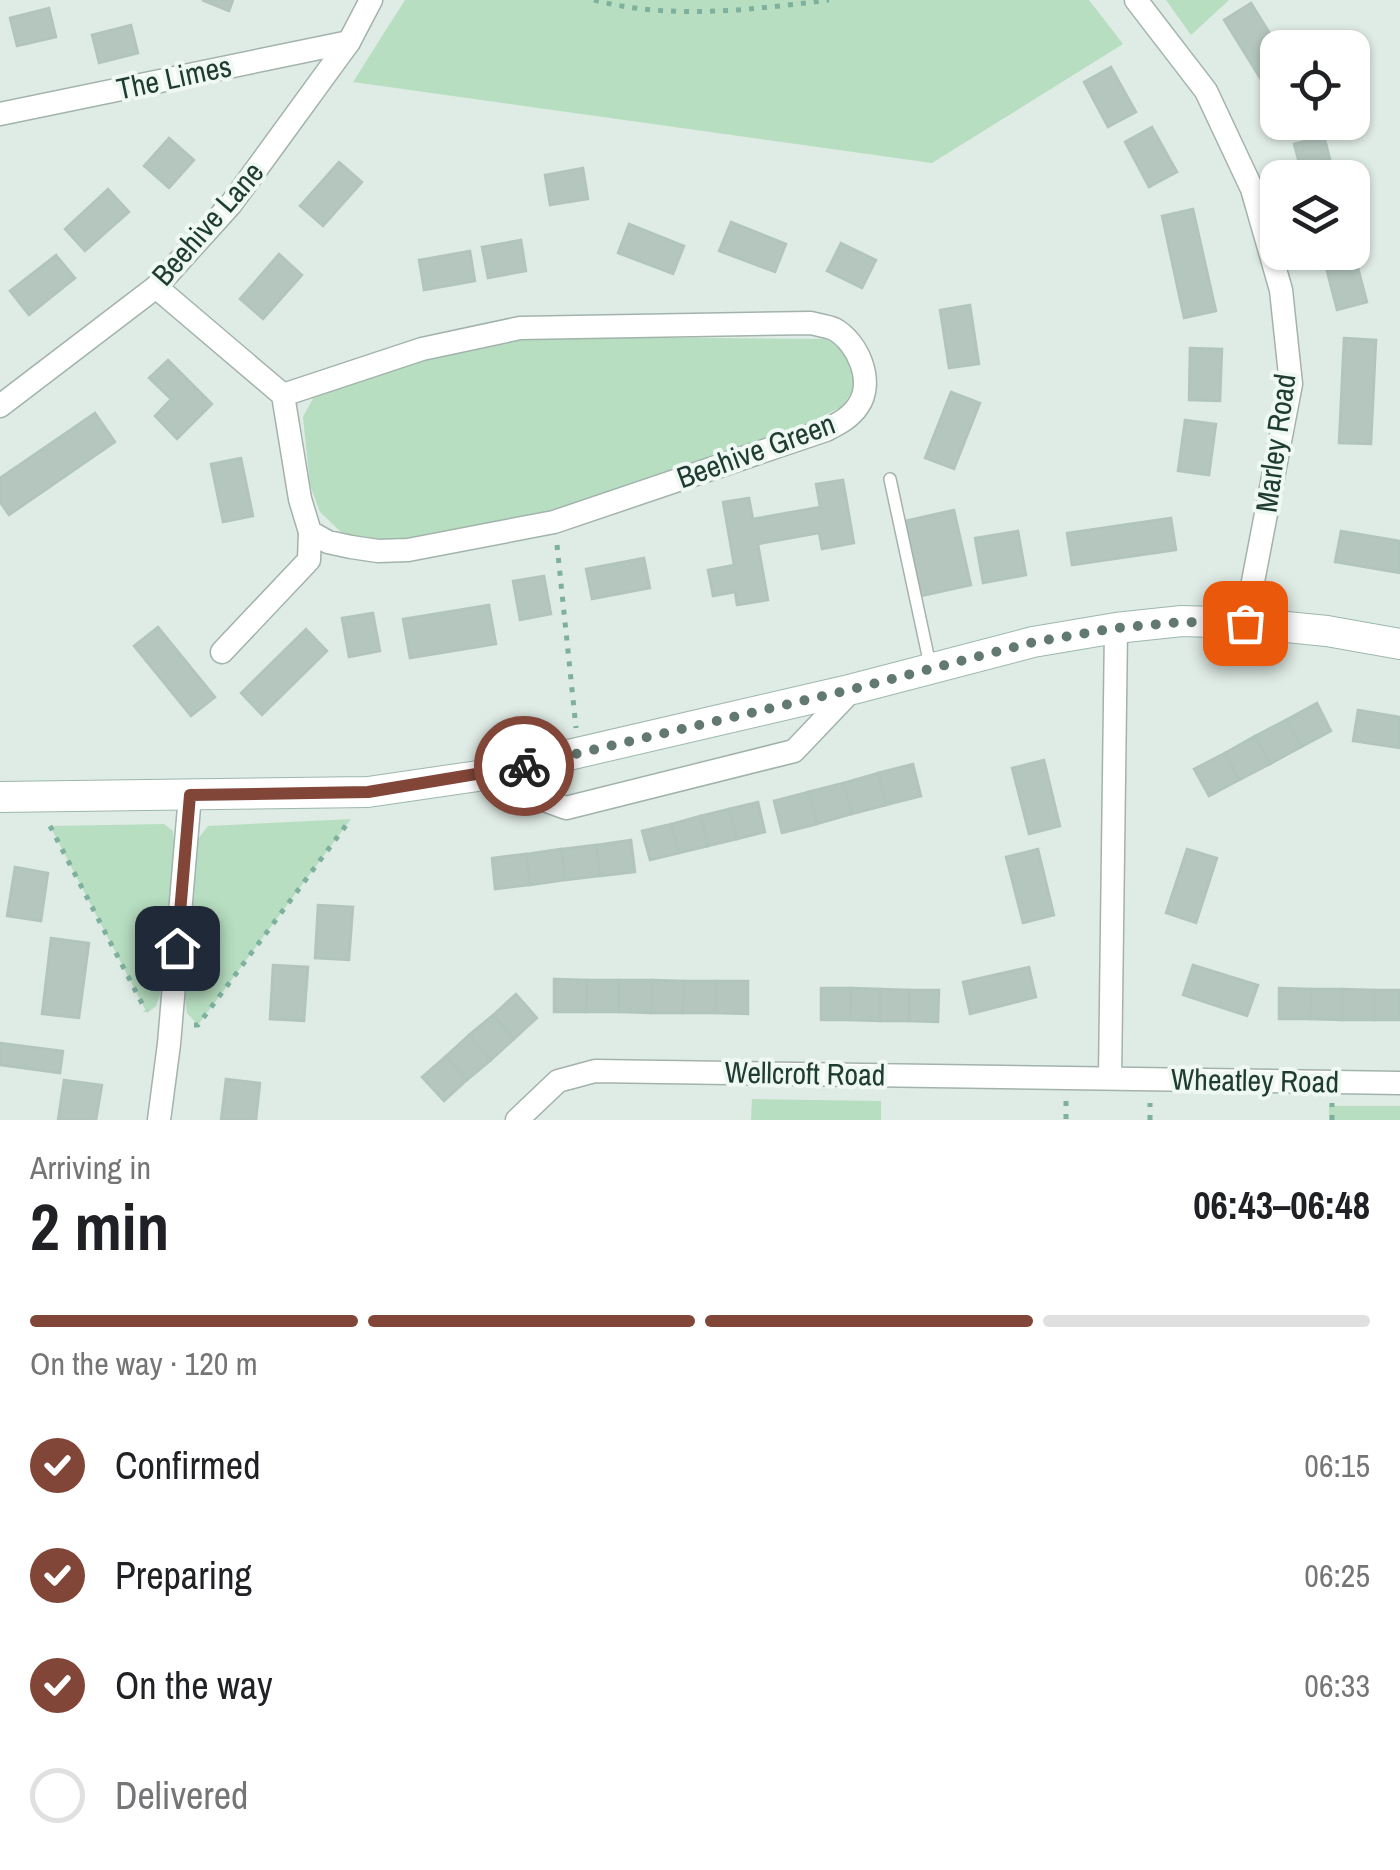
<!DOCTYPE html>
<meta charset="utf-8">
<style>
:root{--surface:#fff;--page:#f6f6f6;--text:#202124;--muted:#757577;--line:#e0e0e0;--accent:#814638}
body{margin:0;font-family:"Archivo Narrow",sans-serif;background:var(--page);color:var(--text);height:100vh;display:flex;flex-direction:column;font-size:38px;white-space:nowrap}
*{box-sizing:border-box;margin:0}
p{font-size:32px;color:var(--muted)}
.icon{flex:none;width:55px;height:55px;fill:none;stroke:currentColor;stroke-width:2;stroke-linecap:round;stroke-linejoin:round}
.map{position:relative;height:1120px;overflow:hidden}
.drawer{display:flex;flex-direction:column;background:var(--surface);flex:1}
.drawer>*{flex:none}
.fabs{position:absolute;left:1260px;top:30px;display:grid;gap:20px}
.fabs a{display:grid;place-items:center;width:110px;height:110px;border-radius:20px;background:var(--surface);box-shadow:0 2px 8px #0004;font-size:50px}
.pin{position:absolute;display:grid;place-items:center;width:85px;height:85px;color:#fff;margin:-42px;border-radius:20px;box-shadow:0 5px 15px #0006}
.courier{position:absolute;display:grid;place-items:center;width:100px;height:100px;margin:-50px;border:8px solid #814638;border-radius:50%;background:#fff;color:#222;box-shadow:0 2px 12px #0007}
.head em{font-style:normal;font-weight:700}
.head div{display:flex;flex-direction:column-reverse}
.head{display:flex;align-items:center;justify-content:space-between;height:170px;padding:0 30px}
h1{font-size:65px;font-weight:700;line-height:75px}
.bar{display:grid;grid-template-columns:repeat(4,1fr);gap:15px 10px;align-content:center;height:120px;padding:0 30px}
.bar i{height:12px;border-radius:8px;background:var(--line)}
.bar .current{background:var(--accent)}
.bar p{grid-column:span 4}
ol{padding:0 30px;list-style:none}
li{display:flex;align-items:center;gap:30px;height:110px}
li p{margin-inline-start:auto}
li .icon{padding:10px;border-radius:50%;background:var(--accent);color:#fff;stroke-width:4}
li:last-child{color:var(--muted)}
li i{width:55px;height:55px;border:5px solid var(--line);border-radius:50%}
.map>svg:first-child{display:block}
.green{fill:#b7dec0}
.building{fill:#b4c6be;stroke:#b1c5bc;stroke-width:2.5}
.lines{fill:none;stroke-linecap:round;stroke-linejoin:round}
.lane-casing{stroke:#a2b3ac;stroke-width:14}
.street-casing{stroke:#a2b3ac;stroke-width:25}
.secondary-casing{stroke:#9db7ad;stroke-width:32}
.path{stroke:#7eb09e;stroke-width:5;stroke-dasharray:5 8;stroke-linecap:butt}
.lane{stroke:#fff;stroke-width:11}
.street{stroke:#fff;stroke-width:22}
.secondary{stroke:#fff;stroke-width:30}
.done{stroke:#627971;stroke-width:10;stroke-dasharray:0 18}
.route{stroke:#814638;stroke-width:12}
.labels{text-anchor:middle;stroke-width:8;stroke-linejoin:round;paint-order:stroke}
.street-label{font-size:30px;fill:#1f3c33;stroke:#eff8f3}
</style>
<div class="map">
<svg width="1400" height="1120" viewBox="0 0 1400 1120">
<rect width="100%" height="100%" fill="#dfebe5"/>
<g class="green">
<polygon points="405,0 1089,0 1123,44 932,163 353,82"/>
<polygon points="1166,0 1229,0 1191,35"/>
<polygon points="589,337 827,339 846,353 854,372 854,389 841,407 808,424 681,472 559,512 406,541 367,541 342,533 320,512 310,485 303,417 316,393 428,358 518,339"/>
<polygon points="351,819 198,1025 187,1013 185,999 198,839 208,826"/>
<polygon points="164,824 173,831 175,853 160,995 156,1006 147,1013 50,826"/>
<polygon points="752,1099 881,1101 881,1120 751,1120"/>
<rect x="1329" y="1106" width="71" height="14"/>
</g>
<g class="building">
<polygon points="202,0 233,0 229,11"/>
<polygon points="1251,3 1279,48 1278,107 1224,20"/>
<polygon points="49,8 56,37 17,46 10,18"/>
<polygon points="131,25 138,53 99,63 92,35"/>
<polygon points="1111,67 1136,112 1108,127 1084,82"/>
<polygon points="1152,127 1177,172 1149,187 1125,142"/>
<polygon points="1324,136 1335,178 1303,178 1294,144"/>
<polygon points="169,138 194,160 169,188 144,166"/>
<polygon points="339,162 362,182 323,226 300,206"/>
<polygon points="583,168 588,199 550,205 545,175"/>
<polygon points="108,189 129,212 85,251 65,229"/>
<polygon points="1193,209 1216,311 1184,318 1162,216"/>
<polygon points="731,222 786,244 775,272 719,251"/>
<polygon points="629,224 684,246 673,274 618,253"/>
<polygon points="521,240 526,271 488,278 482,247"/>
<polygon points="841,243 876,260 862,288 827,271"/>
<polygon points="1352,245 1367,302 1337,310 1322,252 1352,252"/>
<polygon points="470,251 475,281 424,290 419,260"/>
<polygon points="279,254 302,275 263,319 240,299"/>
<polygon points="56,255 75,278 29,315 10,291"/>
<polygon points="970,305 979,364 949,368 940,310"/>
<polygon points="1344,338 1376,340 1371,444 1339,443"/>
<polygon points="1190,348 1222,349 1220,401 1189,400"/>
<polygon points="168,360 212,404 177,439 155,416 171,399 149,378"/>
<polygon points="951,392 980,403 954,469 925,458"/>
<polygon points="95,413 115,442 9,515 0,502 0,478"/>
<polygon points="1185,420 1216,424 1209,475 1178,471"/>
<polygon points="241,458 253,516 223,522 211,464"/>
<polygon points="843,480 854,543 822,549 819,533 758,544 768,600 737,605 735,592 713,596 708,570 734,565 723,502 749,498 753,519 820,507 816,484"/>
<polygon points="954,510 971,585 921,596 905,521"/>
<polygon points="1171,518 1176,550 1072,565 1067,533"/>
<polygon points="1018,531 1026,575 983,583 975,538"/>
<polygon points="1341,531 1400,541 1400,573 1335,562"/>
<polygon points="644,558 650,588 592,599 586,569"/>
<polygon points="544,576 551,614 520,620 513,581"/>
<polygon points="489,605 496,644 410,658 403,619"/>
<polygon points="373,613 380,651 349,657 342,618"/>
<polygon points="158,627 215,697 191,716 134,646"/>
<polygon points="306,629 327,651 262,715 241,693"/>
<polygon points="1317,703 1331,731 1301,747 1286,720"/>
<polygon points="1358,710 1400,717 1400,748 1353,741"/>
<polygon points="1286,720 1301,747 1270,764 1255,736"/>
<polygon points="1255,736 1270,764 1239,780 1225,753"/>
<polygon points="1225,753 1239,780 1209,796 1194,769"/>
<polygon points="1044,760 1060,826 1029,834 1012,768"/>
<polygon points="913,764 921,796 886,805 878,773"/>
<polygon points="878,773 886,805 852,814 843,783"/>
<polygon points="843,783 852,814 817,824 808,792"/>
<polygon points="808,792 817,824 782,833 774,801"/>
<polygon points="758,802 765,832 737,839 729,809"/>
<polygon points="729,809 737,839 708,846 700,816"/>
<polygon points="700,816 708,846 679,853 671,824"/>
<polygon points="671,824 679,853 650,860 642,831"/>
<polygon points="631,840 635,872 600,876 596,845"/>
<polygon points="596,845 600,876 565,880 561,849"/>
<polygon points="561,849 565,880 530,885 526,854"/>
<polygon points="1038,849 1054,915 1023,923 1006,857"/>
<polygon points="1187,849 1217,858 1196,923 1166,913"/>
<polygon points="526,854 530,885 495,889 492,858"/>
<polygon points="15,867 48,873 41,921 7,916"/>
<polygon points="318,905 353,907 349,960 315,958"/>
<polygon points="51,938 89,943 79,1018 42,1014"/>
<polygon points="273,965 308,967 304,1021 270,1019"/>
<polygon points="1193,965 1258,985 1247,1016 1183,995"/>
<polygon points="1029,967 1036,997 970,1014 963,982"/>
<polygon points="554,979 587,980 586,1012 554,1012"/>
<polygon points="587,980 619,980 619,1012 586,1012"/>
<polygon points="619,980 652,980 651,1013 619,1012"/>
<polygon points="652,980 684,981 683,1013 651,1013"/>
<polygon points="684,981 716,981 716,1013 683,1013"/>
<polygon points="716,981 748,981 748,1014 716,1013"/>
<polygon points="821,988 851,988 850,1020 821,1020"/>
<polygon points="851,988 880,989 880,1021 850,1020"/>
<polygon points="1279,988 1311,989 1310,1019 1279,1019"/>
<polygon points="880,989 909,990 909,1021 880,1021"/>
<polygon points="1311,989 1342,989 1342,1020 1310,1019"/>
<polygon points="1342,989 1374,990 1374,1020 1342,1020"/>
<polygon points="909,990 939,990 938,1022 909,1021"/>
<rect x="1374" y="990" width="26" height="30"/>
<polygon points="516,994 537,1018 514,1039 493,1015"/>
<polygon points="493,1015 514,1039 491,1060 469,1035"/>
<polygon points="469,1035 491,1060 467,1080 446,1056"/>
<polygon points="0,1043 63,1051 60,1073 0,1065"/>
<polygon points="446,1056 467,1080 444,1101 422,1077"/>
<polygon points="226,1079 260,1083 256,1120 221,1120"/>
<polygon points="64,1080 102,1085 96,1120 58,1120"/>
</g>
<g class="lines">
<g class="lane-casing">
<polyline id="lane" points="890,479 930,665"/>
</g>
<g class="street-casing">
<g id="street">
<polyline points="1136,0 1206,91 1252,189 1281,290 1291,384 1245,623"/>
<polyline points="0,114 349,42"/>
<path d="M156,287L283,395L300,499L310,532L328,542L351,547L378,551L408,550L554,522L826,430C838,424 850,418 858,406C875,382 858,342 834,329C827,326 818,325 811,323L520,328L422,349L283,395"/>
<polyline points="0,406 156,287 231,204 349,42 371,0"/>
<polyline points="222,652 309,560 310,532"/>
<polyline points="478,776 566,808 794,751 853,689"/>
<polyline points="1110,1078 1116,628"/>
<polyline points="159,1120 169,1044 190,795"/>
<polyline points="517,1120 558,1081 595,1071 1400,1083"/>
</g>
</g>
<g class="secondary-casing">
<polyline id="secondary" points="0,797 368,792 478,776 853,689 1033,642 1116,628 1182,621 1245,623 1327,631 1400,644"/>
</g>
<g class="path">
<path d="M594,0C669,20 752,10 829,0"/>
<polyline points="557,545 576,728"/>
<polyline points="50,826 146,1011"/>
<polyline points="194,1025 198,1025 350,820"/>
<polyline points="1066,1101 1066,1120"/>
<polyline points="1150,1120 1150,1103"/>
<polyline points="1332,1120 1332,1103"/>
</g>
<use href="#lane" class="lane"/>
<use href="#street" class="street"/>
<use href="#secondary" class="secondary"/>
</g>
<g class="lines">
<polyline class="done" points="524,766 853,689 1034,642 1116,628 1182,622 1245,623"/>
<polyline class="route" points="177,948 190,795 368,792 524,766"/>
</g>
<g class="labels">
<g class="street-label">
<text transform="translate(174 78) rotate(-12)" y="10">The Limes</text>
<text transform="translate(208 224) rotate(-49)" y="10">Beehive Lane</text>
<text transform="translate(1276 443) rotate(-82)" y="10">Marley Road</text>
<text transform="translate(756 451) rotate(-20)" y="10">Beehive Green</text>
<text transform="translate(805 1074) rotate(1)" y="10">Wellcroft Road</text>
<text transform="translate(1255 1081) rotate(1)" y="10">Wheatley Road</text>
</g>
</g>
</svg>
<div class="fabs">
<a><svg class="icon" aria-label="locate" viewBox="0 0 24 24"><circle cx="12" cy="12" r="6"/><path d="M12 2v4M12 18v4M2 12h4M18 12h4"/></svg></a>
<a><svg class="icon" aria-label="layers" viewBox="0 0 24 24"><path d="M12 4l9 5-9 5-9-5zM3 14l9 5 9-5"/></svg></a>
</div>
<div class="pin" style="left:1245px;top:623px;background:#ea580c"><svg class="icon" aria-label="bag" viewBox="0 0 24 24"><path d="M5 8h14l-1 12H6zM9 8a3 3 0 0 1 6 0"/></svg></div>
<div class="pin" style="left:177px;top:948px;background:#1f2937"><svg class="icon" aria-label="home" viewBox="0 0 24 24"><path d="M3 11l9-7 9 7M6 9v11h12V9"/></svg></div>
<div class="courier" style="left:524px;top:766px"><svg class="icon" aria-label="bike" viewBox="0 0 24 24"><circle cx="6" cy="16" r="4"/><circle cx="18" cy="16" r="4"/><path d="M6 16l4-8h5l3 8M10 8l3 8H6M13 5h3"/></svg></div>
</div>
<section class="drawer">
<div class="head"><div><h1>2 min</h1><p>Arriving in</p></div><em>06:43–06:48</em></div>
<div class="bar"><i class="current"></i><i class="current"></i><i class="current"></i><i></i><p>On the way · 120 m</p></div>
<ol>
<li><svg class="icon" aria-label="check" viewBox="0 0 24 24"><path d="M5 12l5 5 9-10"/></svg>Confirmed<p>06:15</p></li>
<li><svg class="icon" aria-label="check" viewBox="0 0 24 24"><path d="M5 12l5 5 9-10"/></svg>Preparing<p>06:25</p></li>
<li><svg class="icon" aria-label="check" viewBox="0 0 24 24"><path d="M5 12l5 5 9-10"/></svg>On the way<p>06:33</p></li>
<li><i></i>Delivered</li>
</ol>
</section>
